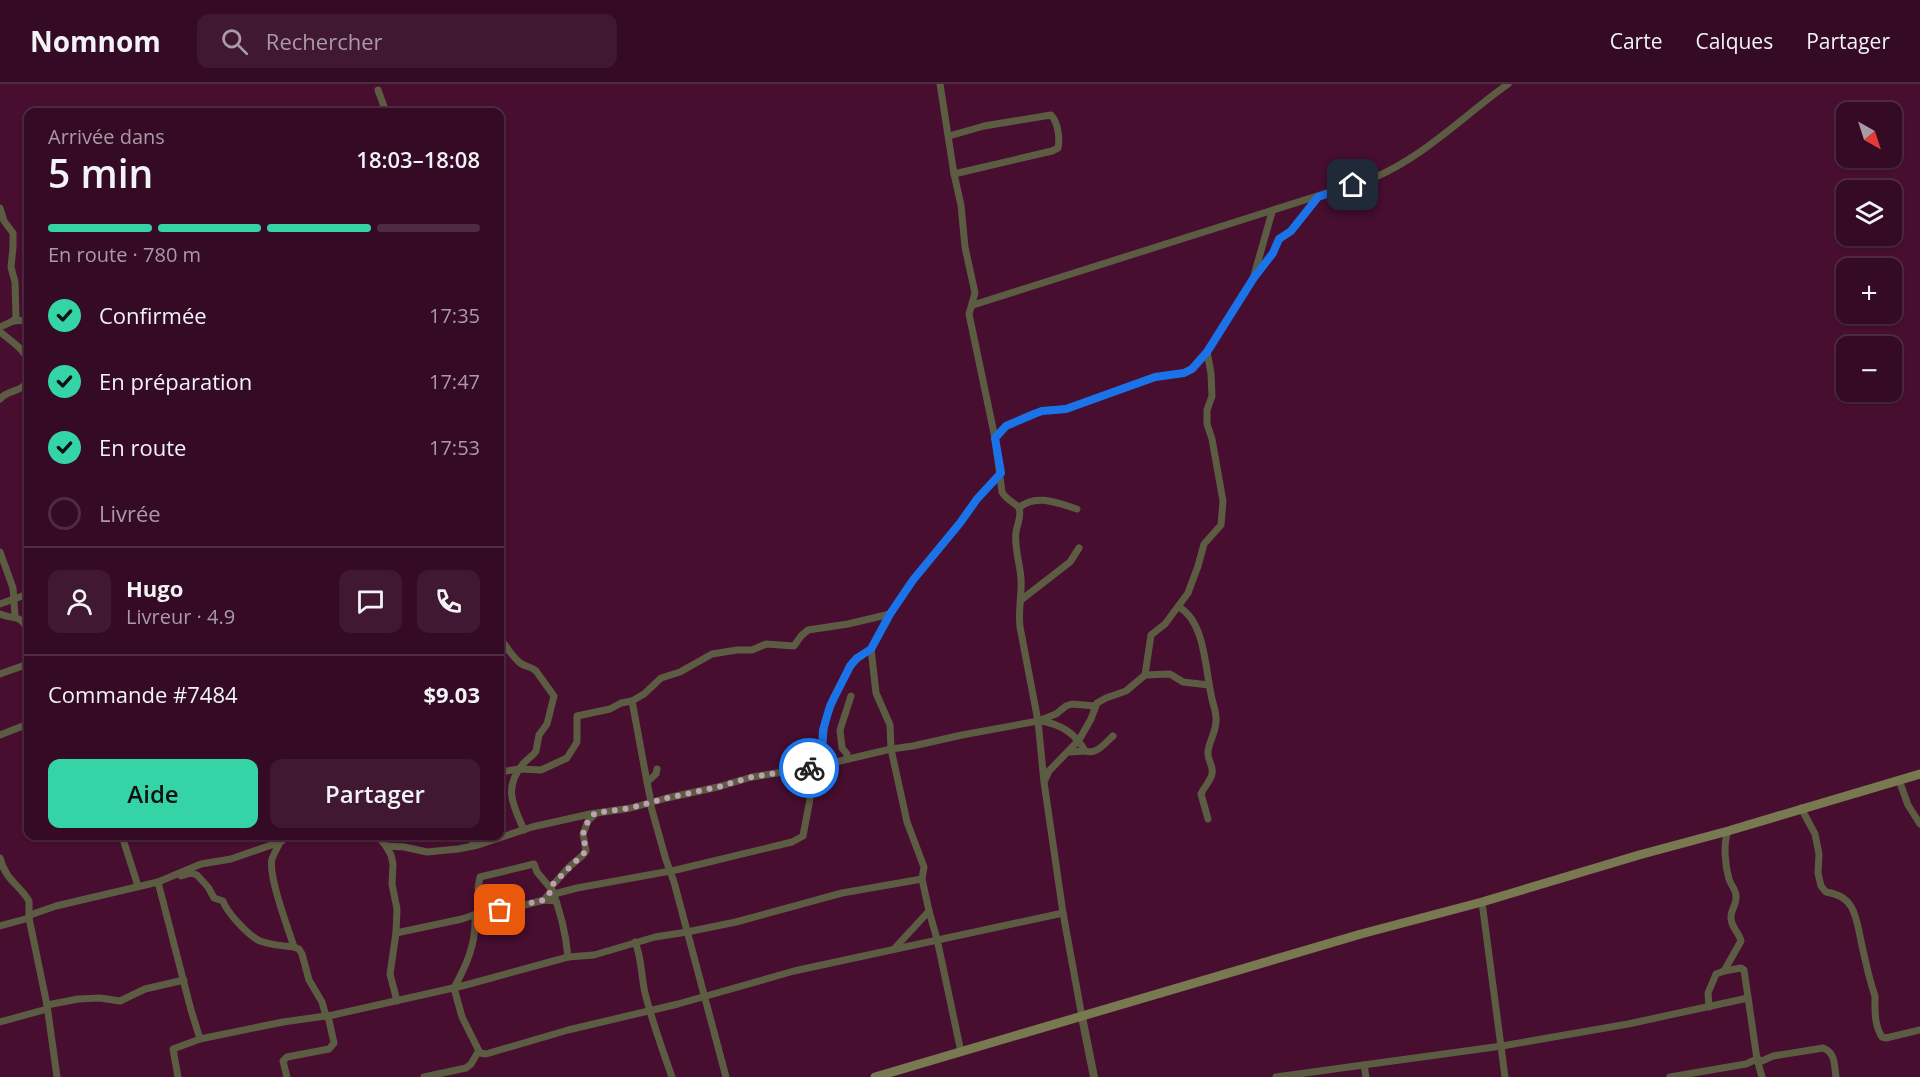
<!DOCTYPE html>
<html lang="fr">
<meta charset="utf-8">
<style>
:root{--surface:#350a24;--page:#401831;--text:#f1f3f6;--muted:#aa9aa6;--line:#4f2b41;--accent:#35d4a7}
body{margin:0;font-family:"Open Sans",sans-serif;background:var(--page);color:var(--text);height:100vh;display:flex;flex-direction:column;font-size:22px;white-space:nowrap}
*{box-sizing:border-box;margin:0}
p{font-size:20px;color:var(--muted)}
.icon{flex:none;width:33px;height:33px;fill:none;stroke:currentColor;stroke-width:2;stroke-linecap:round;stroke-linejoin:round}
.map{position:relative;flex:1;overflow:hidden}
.side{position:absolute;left:24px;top:24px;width:480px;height:732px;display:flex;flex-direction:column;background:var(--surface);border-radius:12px;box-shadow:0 2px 4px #0004,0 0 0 2px var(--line)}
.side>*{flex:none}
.needle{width:39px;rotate:141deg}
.buttons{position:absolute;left:1836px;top:18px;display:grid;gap:12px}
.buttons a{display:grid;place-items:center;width:66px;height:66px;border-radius:12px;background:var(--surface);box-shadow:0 2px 4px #0004,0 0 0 2px var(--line);font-size:30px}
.pin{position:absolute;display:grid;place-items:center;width:51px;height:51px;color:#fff;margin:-26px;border-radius:12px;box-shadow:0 3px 9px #0006}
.courier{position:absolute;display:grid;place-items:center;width:60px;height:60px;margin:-30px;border:4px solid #1a73e8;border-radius:50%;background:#fff;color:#222;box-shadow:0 2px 8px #0007}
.head em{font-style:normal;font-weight:600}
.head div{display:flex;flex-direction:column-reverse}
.head{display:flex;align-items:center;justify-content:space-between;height:102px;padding:0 24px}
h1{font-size:39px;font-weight:600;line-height:45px}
.bar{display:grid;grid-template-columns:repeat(4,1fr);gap:9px 6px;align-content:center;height:72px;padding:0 24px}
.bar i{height:8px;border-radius:4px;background:var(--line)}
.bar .selected{background:var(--accent)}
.bar p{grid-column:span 4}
.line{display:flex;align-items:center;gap:15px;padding:0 24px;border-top:2px solid var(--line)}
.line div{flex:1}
.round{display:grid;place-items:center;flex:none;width:63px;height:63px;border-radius:12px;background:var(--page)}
ol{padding:0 24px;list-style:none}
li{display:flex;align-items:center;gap:18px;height:66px}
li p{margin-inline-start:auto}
li .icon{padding:6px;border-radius:50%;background:var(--accent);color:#111;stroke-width:4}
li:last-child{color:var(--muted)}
li i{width:33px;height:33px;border:3px solid var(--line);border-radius:50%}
.primary-button{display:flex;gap:12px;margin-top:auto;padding:12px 24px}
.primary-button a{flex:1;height:69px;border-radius:12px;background:var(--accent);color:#111;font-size:24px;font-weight:600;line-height:69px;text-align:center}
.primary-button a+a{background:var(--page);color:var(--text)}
header{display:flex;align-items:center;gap:36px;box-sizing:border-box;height:84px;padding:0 30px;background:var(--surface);border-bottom:2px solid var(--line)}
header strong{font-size:28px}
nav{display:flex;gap:33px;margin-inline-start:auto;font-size:21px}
.search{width:420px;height:54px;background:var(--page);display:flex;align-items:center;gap:15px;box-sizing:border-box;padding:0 21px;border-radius:12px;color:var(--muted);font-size:22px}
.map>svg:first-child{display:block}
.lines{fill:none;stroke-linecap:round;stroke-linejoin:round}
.minor{stroke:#5c5c43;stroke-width:7}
.tertiary{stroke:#5c5c43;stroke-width:8}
.secondary{stroke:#787950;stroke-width:9}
.done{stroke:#bea0b0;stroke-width:6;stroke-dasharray:0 10.8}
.route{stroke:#1a73e8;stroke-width:8}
</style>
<header>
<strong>Nomnom</strong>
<div class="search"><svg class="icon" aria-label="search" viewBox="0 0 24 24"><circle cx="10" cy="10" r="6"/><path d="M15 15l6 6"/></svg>Rechercher</div>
<nav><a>Carte</a><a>Calques</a><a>Partager</a></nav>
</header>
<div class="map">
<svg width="1920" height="993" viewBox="0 0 1920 993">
<rect width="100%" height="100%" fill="#470e30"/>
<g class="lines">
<g class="minor">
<path d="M940,0L954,90L961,121L965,163L975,209L969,230L995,354L1002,408C1006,416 1017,420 1019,424C1022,431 1017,441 1016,448C1014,464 1020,479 1021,495C1022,511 1018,526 1020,543L1038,637L1044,698L1063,829L1082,933"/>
<polyline points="378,6 386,28"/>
<path d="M949,52L984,42L1051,31C1058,38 1060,55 1058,64L1052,67L954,90"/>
<polyline points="0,124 4,137 13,149 13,164 11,183 15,198 16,233 13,237 0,243"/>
<polyline points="1256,191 1273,169 1279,155 1291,147 1317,114"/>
<path d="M973,221L1371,95C1424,73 1462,33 1508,0"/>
<polyline points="13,237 28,236"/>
<path d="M0,248C10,256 24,265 28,277"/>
<path d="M0,315C8,305 21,309 28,297"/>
<polyline points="995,354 1006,342 1034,330 1042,327 1066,325 1156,293 1184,289 1192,285 1207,268 1253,195 1272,128"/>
<path d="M1019,424C1035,409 1058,419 1077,425"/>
<polyline points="0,468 13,504 15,532"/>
<polyline points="1021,516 1070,478 1079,464"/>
<polyline points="0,520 28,510"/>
<path d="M1179,523C1205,538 1205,583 1211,610C1212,619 1217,628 1216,637C1216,648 1209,657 1208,668C1207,676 1214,682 1212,690C1210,698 1204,703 1201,710L1208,735"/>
<path d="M0,530C15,537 20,528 28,548"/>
<path d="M500,554C506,562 511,571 519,578C524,583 531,582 536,587L554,612L547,640L539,651L536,667C533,672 527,675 523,680C503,704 513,721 524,746"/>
<polyline points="0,590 28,580"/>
<polyline points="1145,591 1170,590 1183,598 1209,601"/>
<polyline points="632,617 647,698"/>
<path d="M1041,637C1060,640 1076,650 1085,667L1070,668"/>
<polyline points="0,651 28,640"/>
<path d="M1085,667C1097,671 1105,659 1113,652"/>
<polyline points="847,675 847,670 842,664 840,646 851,612"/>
<polyline points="815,683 822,667 825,638 834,613 853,578 871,565"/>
<polyline points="500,688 519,685 541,686 567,674 577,658 577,632 610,625 621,619 632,617 644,610 661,594 680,588 712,570 737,566 752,566 766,560 794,562 801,552 808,546 848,540 890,530"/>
<polyline points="1045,696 1049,687 1079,656 1091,635 1097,619 1106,614 1126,607 1145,591 1151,551 1165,540 1188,509 1198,482 1204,460 1221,441 1223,417 1212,355 1207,340 1207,326 1212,312 1211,289 1207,268"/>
<polyline points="1899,696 1908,721 1920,740"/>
<polyline points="651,718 647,698 656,690 657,685"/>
<polyline points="650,719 666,776 674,798 726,993"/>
<path d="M1801,724L1815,750L1819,770L1818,789L1821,802L1826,808C1855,812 1856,833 1861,857C1865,875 1869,895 1875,912C1875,926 1874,941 1882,953L1886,954L1920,946"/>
<polyline points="122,752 138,802"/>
<polyline points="378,752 386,762 404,763 427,768 458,765 478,761 532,743 590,730 631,724 667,714 718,703 752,693 815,683 891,665 913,662 962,651 1038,637 1056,630 1066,622 1072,620 1095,622"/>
<polyline points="473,752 473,762"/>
<path d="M280,758C277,764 274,770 272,775C268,792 288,844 294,863L299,865L302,870L309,896L322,918L326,932"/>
<polyline points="386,762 391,771 393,780 392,800 397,825 396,849 390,890 397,917"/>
<path d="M0,774C6,797 19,800 29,817V834L47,921L57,993"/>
<path d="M181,792L191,789L197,791L208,803L214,814L223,817C227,829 249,852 260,857C271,861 282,862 294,863"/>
<polyline points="158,798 191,926 200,955"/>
<polyline points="554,810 577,804 676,786 792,758 803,752 810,715 808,684"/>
<path d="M544,816L552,806L537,788L534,780L480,793L478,804L482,828L475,835C476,860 466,882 454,904L462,933L480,969L486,970L568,946L678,920L794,887L1063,829"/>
<polyline points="1482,818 1505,993"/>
<polyline points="30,831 56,822 158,798 201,780 231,775 280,758 289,752"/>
<polyline points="0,842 29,834"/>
<polyline points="396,849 462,835 482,828 521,822 544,816 556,817"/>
<path d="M635,858C642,874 641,892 645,909C652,937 662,965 672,993"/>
<polyline points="894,865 929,827"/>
<path d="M568,873C566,849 560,826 551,803L569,783L582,772L586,767L583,750L588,737L595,730"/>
<polyline points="1724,887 1741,884 1744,886 1757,975 1762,993"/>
<polyline points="47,921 78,915 100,914 120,917 145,905 184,896"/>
<path d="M1709,923L1708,909L1716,890L1724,887L1741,857C1739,849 1732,844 1731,835C1730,826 1737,821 1736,812C1736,806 1731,801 1729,795C1725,781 1723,760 1728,747"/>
<polyline points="0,938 47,925"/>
<polyline points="961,968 937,855 929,827 922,795 924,783 907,738 891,665 890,641 876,609 871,565 890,530 913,496 960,439 977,415 1001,389"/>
<polyline points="1364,981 1366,993"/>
<polyline points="178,993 173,965 200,955 283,938 333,931 462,902 568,873 594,871 655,853 687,848 736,838 842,809 922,795"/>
<polyline points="287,993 283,977 287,973 329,965 334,959 328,932"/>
<polyline points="424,993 466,984 471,980 478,968"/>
<polyline points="1276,993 1502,962 1628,940 1748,914"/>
<path d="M1670,993L1746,980L1757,975L1762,977L1773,972L1823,964C1836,969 1834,981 1836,993"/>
</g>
<polyline class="tertiary" points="1082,933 1094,993"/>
<polyline class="secondary" points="875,993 1361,850 1482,818 1639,771 1728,747 1920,690"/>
</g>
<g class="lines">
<polyline class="done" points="500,826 544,816 552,806 552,801 586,767 583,750 588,737 595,729 631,724 667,714 718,703 752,693 809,684"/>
<polyline class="route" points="809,684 815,683 822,667 823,646 830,622 850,582 857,574 871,565 890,530 913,496 960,439 977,415 1001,389 995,354 1006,342 1034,330 1042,327 1066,325 1155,293 1184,289 1192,285 1207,268 1253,195 1273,169 1279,155 1291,147 1318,113 1353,101"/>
</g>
</svg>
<div class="buttons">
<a><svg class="needle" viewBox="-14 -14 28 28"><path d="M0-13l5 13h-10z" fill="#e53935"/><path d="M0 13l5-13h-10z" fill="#aa9aa6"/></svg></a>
<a><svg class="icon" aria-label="layers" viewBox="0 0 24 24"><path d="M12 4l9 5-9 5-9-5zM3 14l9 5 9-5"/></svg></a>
<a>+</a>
<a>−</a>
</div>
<div class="pin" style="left:500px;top:826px;background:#ea580c"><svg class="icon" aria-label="bag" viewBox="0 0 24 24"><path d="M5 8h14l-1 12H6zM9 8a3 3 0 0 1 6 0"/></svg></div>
<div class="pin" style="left:1353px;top:101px;background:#1f2937"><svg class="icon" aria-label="home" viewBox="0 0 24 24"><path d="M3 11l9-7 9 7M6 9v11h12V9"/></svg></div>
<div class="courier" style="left:809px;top:684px"><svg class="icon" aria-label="bike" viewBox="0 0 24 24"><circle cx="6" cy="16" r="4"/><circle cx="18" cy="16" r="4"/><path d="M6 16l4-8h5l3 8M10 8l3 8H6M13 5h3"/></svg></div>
<section class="side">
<div class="head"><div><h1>5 min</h1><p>Arrivée dans</p></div><em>18:03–18:08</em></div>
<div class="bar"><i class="selected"></i><i class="selected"></i><i class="selected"></i><i></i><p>En route · 780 m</p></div>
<ol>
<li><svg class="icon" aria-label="check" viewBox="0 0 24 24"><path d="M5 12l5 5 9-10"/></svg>Confirmée<p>17:35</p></li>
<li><svg class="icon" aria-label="check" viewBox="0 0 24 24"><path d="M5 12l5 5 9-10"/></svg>En préparation<p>17:47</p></li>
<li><svg class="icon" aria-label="check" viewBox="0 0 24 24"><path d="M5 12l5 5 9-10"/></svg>En route<p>17:53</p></li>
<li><i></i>Livrée</li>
</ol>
<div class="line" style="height:108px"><a class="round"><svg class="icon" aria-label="person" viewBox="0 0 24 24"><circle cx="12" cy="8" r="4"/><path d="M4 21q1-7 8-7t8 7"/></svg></a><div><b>Hugo</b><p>Livreur · 4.9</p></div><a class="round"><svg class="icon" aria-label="chat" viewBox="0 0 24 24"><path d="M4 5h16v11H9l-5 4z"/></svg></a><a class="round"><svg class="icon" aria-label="phone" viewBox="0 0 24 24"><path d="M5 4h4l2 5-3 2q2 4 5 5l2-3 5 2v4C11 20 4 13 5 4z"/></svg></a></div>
<div class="line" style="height:78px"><div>Commande #7484</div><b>$9.03</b></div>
<div class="primary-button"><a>Aide</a><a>Partager</a></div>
</section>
</div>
